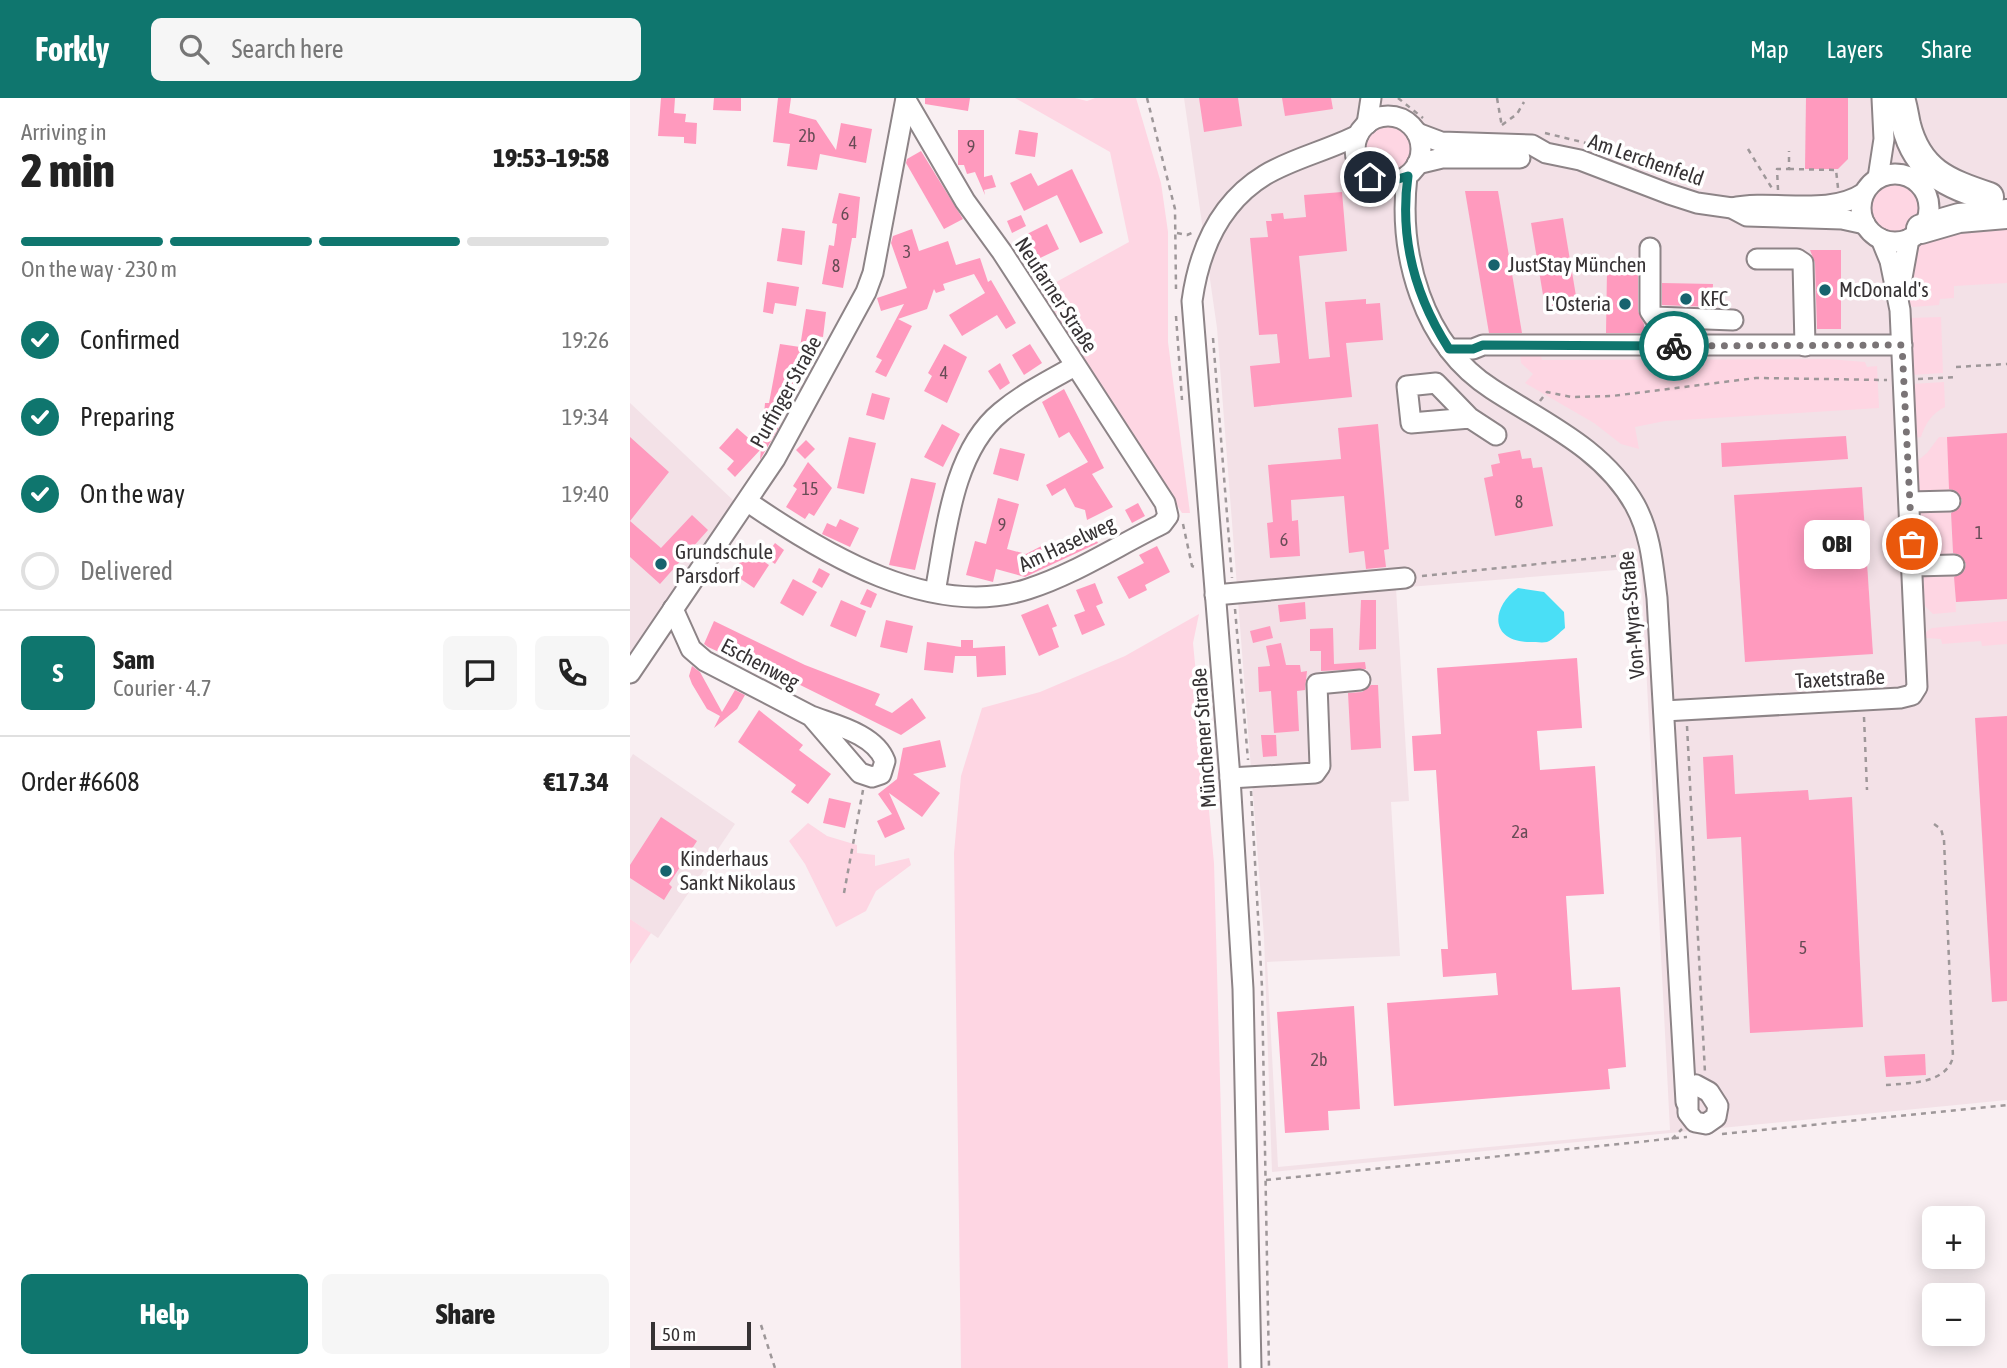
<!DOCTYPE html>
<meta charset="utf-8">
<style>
:root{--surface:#fff;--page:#f6f6f6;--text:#222;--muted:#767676;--line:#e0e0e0;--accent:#0f766e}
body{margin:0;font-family:"Asap Condensed",sans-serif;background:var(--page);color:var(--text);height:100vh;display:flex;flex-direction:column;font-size:26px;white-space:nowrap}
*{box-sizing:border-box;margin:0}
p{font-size:23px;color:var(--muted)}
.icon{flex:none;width:38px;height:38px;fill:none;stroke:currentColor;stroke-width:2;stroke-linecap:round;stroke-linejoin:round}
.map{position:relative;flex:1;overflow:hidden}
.drawer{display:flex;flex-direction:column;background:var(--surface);width:630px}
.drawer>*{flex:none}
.buttons{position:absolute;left:1292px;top:1108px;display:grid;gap:14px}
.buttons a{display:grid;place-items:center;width:63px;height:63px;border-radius:10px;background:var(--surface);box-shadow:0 4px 18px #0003;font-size:35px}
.scale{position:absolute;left:21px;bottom:18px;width:100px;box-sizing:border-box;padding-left:7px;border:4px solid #363234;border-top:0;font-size:19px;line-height:24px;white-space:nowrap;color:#363234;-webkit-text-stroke:5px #fff;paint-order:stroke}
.pin{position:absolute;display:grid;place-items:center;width:60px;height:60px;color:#fff;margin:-30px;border:4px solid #fff;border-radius:50%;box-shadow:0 2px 7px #0007}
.courier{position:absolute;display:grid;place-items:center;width:70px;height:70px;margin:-35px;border:5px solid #0f766e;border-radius:50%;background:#fff;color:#222;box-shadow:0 2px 9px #0007}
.bubble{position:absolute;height:49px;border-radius:10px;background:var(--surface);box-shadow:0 4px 18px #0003;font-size:23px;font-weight:800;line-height:49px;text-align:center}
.overview em{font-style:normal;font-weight:800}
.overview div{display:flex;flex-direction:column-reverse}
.overview{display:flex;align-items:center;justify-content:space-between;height:119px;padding:0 21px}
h1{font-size:46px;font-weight:800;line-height:52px}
.bar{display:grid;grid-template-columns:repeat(4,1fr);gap:10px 7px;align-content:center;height:84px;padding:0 21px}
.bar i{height:9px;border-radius:5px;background:var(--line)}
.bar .on{background:var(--accent)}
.bar p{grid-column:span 4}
.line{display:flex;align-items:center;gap:18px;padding:0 21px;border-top:2px solid var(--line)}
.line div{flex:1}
.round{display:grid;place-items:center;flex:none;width:74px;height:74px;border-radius:10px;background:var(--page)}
ol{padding:0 21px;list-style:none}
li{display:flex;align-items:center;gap:21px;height:77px}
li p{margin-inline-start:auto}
li .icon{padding:7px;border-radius:50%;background:var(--accent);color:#fff;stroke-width:4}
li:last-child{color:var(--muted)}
li i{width:38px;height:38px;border:4px solid var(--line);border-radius:50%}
.button{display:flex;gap:14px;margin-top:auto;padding:14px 21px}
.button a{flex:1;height:80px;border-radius:10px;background:var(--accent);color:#fff;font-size:28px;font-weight:800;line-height:80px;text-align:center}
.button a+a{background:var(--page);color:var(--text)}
header{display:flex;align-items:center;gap:42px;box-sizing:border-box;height:98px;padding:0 35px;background:var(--accent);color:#fff}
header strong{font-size:33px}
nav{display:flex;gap:38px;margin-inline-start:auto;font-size:24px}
.search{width:490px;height:63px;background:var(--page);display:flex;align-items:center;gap:18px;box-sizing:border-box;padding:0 24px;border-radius:10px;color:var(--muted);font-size:26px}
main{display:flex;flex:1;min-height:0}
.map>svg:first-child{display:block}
.built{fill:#f3e1e7;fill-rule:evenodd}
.green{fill:#fed6e3}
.water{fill:#4adff6}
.building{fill:#ff9abe}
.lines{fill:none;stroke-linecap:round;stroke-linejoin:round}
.minor-casing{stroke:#8d8487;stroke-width:23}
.highway-casing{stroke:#8d8487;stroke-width:32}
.path{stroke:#9e9799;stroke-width:2.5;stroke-dasharray:5 5;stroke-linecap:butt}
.minor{stroke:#fff;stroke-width:19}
.highway{stroke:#fff;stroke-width:28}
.done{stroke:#7a7476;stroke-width:7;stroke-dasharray:0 12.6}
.route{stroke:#0f766e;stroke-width:9}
.poi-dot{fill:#17636e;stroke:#fff;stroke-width:2.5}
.labels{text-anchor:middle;stroke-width:7;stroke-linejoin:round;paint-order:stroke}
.number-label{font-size:18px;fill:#684c56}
.street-label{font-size:21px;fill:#363234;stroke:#fff}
.poi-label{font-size:21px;fill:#363234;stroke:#fff;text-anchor:start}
</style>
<header>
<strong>Forkly</strong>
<div class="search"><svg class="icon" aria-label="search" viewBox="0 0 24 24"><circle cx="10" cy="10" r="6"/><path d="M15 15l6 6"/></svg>Search here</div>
<nav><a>Map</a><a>Layers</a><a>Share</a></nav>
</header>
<main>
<section class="drawer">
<div class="overview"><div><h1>2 min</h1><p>Arriving in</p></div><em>19:53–19:58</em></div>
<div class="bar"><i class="on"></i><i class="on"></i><i class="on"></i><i></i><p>On the way · 230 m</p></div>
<ol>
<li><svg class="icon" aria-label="check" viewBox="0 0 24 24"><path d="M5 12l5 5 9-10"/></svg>Confirmed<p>19:26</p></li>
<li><svg class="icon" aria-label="check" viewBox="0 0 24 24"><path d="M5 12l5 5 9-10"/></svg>Preparing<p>19:34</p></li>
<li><svg class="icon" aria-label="check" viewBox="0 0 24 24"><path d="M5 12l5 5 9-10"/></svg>On the way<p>19:40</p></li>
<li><i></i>Delivered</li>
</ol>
<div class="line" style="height:126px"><b class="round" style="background:var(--accent);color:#fff">S</b><div><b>Sam</b><p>Courier · 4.7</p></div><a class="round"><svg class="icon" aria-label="chat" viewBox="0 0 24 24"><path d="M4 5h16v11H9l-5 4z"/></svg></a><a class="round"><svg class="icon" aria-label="phone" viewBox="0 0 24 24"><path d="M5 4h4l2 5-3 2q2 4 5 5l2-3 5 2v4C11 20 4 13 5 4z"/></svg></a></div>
<div class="line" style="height:91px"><div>Order #6608</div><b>€17.34</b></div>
<div class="button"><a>Help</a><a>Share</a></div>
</section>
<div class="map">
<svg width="1377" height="1270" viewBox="0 0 1377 1270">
<rect width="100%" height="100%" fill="#f9eff2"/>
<g class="built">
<path d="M554,0H1377V1002L642,1074L634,839L587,230ZM1011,470L1040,1032L648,1069L637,864L770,858L761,704L779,703L766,490Z"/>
<polygon points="0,305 105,404 0,556"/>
<polygon points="3,656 105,726 28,840 0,821 0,661"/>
</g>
<g class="green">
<polygon points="385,0 445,0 457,3 465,0 506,0 531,85 538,134 538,244 560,415 552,415 408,194 499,144 480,54"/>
<circle cx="759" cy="51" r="26"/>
<circle cx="1265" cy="111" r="26"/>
<path d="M1377,127V185L1324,188V200L1310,201L1309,207L1283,209L1279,206C1278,190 1276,172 1281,156C1291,129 1353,129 1377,127Z"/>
<polygon points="1311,219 1313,275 1281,277 1279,220"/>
<polygon points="910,254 912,262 1198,261 1235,264 1237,269 1247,268 1249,310 1035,323 1005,329 1009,351 991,346 964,325 895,285 903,276 891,265 890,256"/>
<path d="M1314,284L1315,309C1302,315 1295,326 1291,339L1284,340L1282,286Z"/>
<polygon points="1309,339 1317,339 1320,399 1288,401 1286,364 1297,355"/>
<polygon points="1320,407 1323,463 1293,464 1289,408"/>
<polygon points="1324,471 1326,514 1303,516 1295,508 1293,472"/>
<polygon points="569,516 563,545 584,765 598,1270 331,1270 324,755 331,678 352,610 410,594 495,558"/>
<polygon points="1377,523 1377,546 1352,548 1351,543 1312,546 1311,541 1296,540 1296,534 1302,530"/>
<polygon points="178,725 197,738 227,747 227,755 245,757 245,768 279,760 281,767 246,793 236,813 206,829 175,766 159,743"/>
<polygon points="0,821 21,835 0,866"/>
</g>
<path class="water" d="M888,490L914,494L934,514L935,530C930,534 923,542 917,544C913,545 905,544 900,544C860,544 860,510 888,490Z"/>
<g class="building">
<polygon points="31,0 45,0 44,15 56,16 55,24 67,25 66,46 54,45 54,39 28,38"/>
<polygon points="84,0 111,0 111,13 83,12"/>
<polygon points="148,0 161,0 159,15 186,22 206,52 211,25 242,31 236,65 190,56 187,72 157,68 160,46 143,44"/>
<polygon points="295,0 340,0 338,13 295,6"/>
<polygon points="569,0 608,0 612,28 574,34"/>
<polygon points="652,0 701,0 703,11 655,18"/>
<polygon points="1176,0 1218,0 1218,61 1208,71 1175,71"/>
<polygon points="328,32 354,32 354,79 362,77 366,89 354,92 355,97 345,74 337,76 334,67 328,67"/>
<polygon points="389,32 408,35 405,59 385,56"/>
<polygon points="291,53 333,121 314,131 276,65 277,61"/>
<polygon points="442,71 473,135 450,145 427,97 394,113 380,85 401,75 408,88"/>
<polygon points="835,93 868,93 892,235 859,235"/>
<polygon points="712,94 717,153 669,158 679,261 700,259 695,204 736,201 736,206 750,205 753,242 716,245 722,299 624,309 620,268 650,265 647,236 629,237 620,140 638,139 636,123 642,123 641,116 653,115 654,121 676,119 674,97"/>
<polygon points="209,95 230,99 226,140 222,140 213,190 192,186 199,147 204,148 207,126 202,125"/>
<polygon points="391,117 396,128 382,135 377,123"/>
<polygon points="933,120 947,204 915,209 901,125"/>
<polygon points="417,126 429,151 408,161 395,137"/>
<polygon points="152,130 175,133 172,167 147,163"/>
<polygon points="282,131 289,153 318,143 326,167 350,160 358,184 361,182 386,225 376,231 367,217 332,238 319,217 355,195 344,176 313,186 315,192 306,195 304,191 297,211 268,221 282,228 256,279 245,274 252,262 246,259 274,206 251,213 247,200 277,190 261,145 263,138"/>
<polygon points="1180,152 1211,152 1211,231 1187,231 1185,165"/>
<polygon points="977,172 1008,173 1008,213 1014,226 1014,235 976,235"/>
<polygon points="137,184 169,189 166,208 145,205 143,216 133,214"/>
<polygon points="1032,185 1083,186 1082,209 1032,207"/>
<polygon points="176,211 196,214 193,239 186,238 183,257 169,255 162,298 154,297 148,331 130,362 135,305 139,305 150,246 170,249"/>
<polygon points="314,246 337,259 317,305 294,293 302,278 298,275"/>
<polygon points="400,246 412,265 394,277 382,257"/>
<polygon points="370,265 380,285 370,292 358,273"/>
<polygon points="434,291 474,370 462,376 483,409 457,422 455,412 445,409 435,390 422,398 416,387 458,364 439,334 429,340 412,304"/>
<polygon points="242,295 260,300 254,322 236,317"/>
<polygon points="312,326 330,336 313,369 294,359"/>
<polygon points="748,326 759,451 754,452 756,469 736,471 734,453 719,455 714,398 661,402 662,423 668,422 670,458 640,460 637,425 643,424 638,367 711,361 708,330"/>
<polygon points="107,330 131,351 105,379 97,371 104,363 89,350"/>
<polygon points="1377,335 1377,501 1326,504 1324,479 1334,473 1336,466 1330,457 1323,455 1321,415 1330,409 1332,402 1326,393 1319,391 1317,339"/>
<polygon points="1216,338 1218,361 1092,369 1091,345"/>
<polygon points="0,339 39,374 0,423 31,450 62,417 78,432 30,486 0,459"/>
<polygon points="219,339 246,345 234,396 207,390"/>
<polygon points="176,342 185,351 175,361 166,352"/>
<polygon points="370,350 395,356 388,383 363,376"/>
<polygon points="890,352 892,361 901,360 903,370 912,369 923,428 865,438 854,380 863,378 861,367 870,365 868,356"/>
<polygon points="178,364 202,390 184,418 179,415 175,421 156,409 167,391 163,388"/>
<polygon points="281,380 306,385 285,472 259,467"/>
<polygon points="1232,389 1243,556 1115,564 1104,397"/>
<polygon points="368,400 389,406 377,451 396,456 423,442 427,450 462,432 468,445 395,479 366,471 363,484 336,477 345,443 356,446"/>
<polygon points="508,405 515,418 502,425 495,412"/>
<polygon points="210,421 229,430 220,449 192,436 197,425 206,429"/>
<polygon points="145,445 154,452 145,466 135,459"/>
<polygon points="527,448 540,474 515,487 517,492 499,501 487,479 514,465 509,457"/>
<polygon points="118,453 139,467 124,490 102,475"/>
<polygon points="189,470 200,476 192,490 182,484"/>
<polygon points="163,481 187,494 173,518 150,505"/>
<polygon points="465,485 473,505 466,508 475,527 452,537 444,517 455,513 446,492"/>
<polygon points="237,491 247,496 241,510 230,506"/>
<polygon points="211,502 236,513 226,539 200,528"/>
<polygon points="731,502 746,502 746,551 729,552"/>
<polygon points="675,504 676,521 650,524 648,507"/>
<polygon points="418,506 427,528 422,530 429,549 409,558 391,517"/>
<polygon points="256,522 283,528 277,555 250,549"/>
<polygon points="84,523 175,567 250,596 245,607 262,615 282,600 296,620 271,637 152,578 155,574 148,581 78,549 74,546"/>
<polygon points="640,528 643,540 623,545 620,533"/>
<polygon points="703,530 704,566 735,564 736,571 691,573 691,553 680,553 680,531"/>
<polygon points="331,542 343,542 343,550 375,548 376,577 347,579 346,558 325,558 323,575 294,572 297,544 331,549"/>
<polygon points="651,545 656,567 670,567 671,574 677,573 675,592 667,593 669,633 644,635 641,593 629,594 628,569 640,568 636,548"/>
<polygon points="947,560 952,630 907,633 910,672 965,668 974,796 936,798 942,892 990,889 996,969 978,971 980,991 764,1008 757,905 868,897 866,875 813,879 811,851 818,851 806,672 784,673 782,638 811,636 807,570"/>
<polygon points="62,568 70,574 92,614 105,592 115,597 107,611 84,630 90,618 77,611 62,586 59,578"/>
<polygon points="741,587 748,587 751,650 721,652 718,595 732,594"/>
<polygon points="129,612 173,647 169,652 201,676 178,706 161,694 166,687 108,644"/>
<polygon points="1377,618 1377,903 1362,904 1345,620"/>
<polygon points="631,637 646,637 647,658 633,659"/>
<polygon points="310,642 316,669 283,676 310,695 292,719 259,695 275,731 255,740 247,723 262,716 248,696 267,681 273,650"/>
<polygon points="1103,657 1105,696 1178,692 1179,702 1222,699 1233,929 1120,935 1111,739 1077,741 1073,659"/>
<polygon points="199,700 221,705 215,730 193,725"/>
<polygon points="31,719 67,743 39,786 42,789 34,802 0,780 0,767"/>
<polygon points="724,908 730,1011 698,1013 699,1032 655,1035 647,914"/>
<polygon points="1295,956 1296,977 1256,979 1254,958"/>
</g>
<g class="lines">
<g class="minor-casing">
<g id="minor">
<circle cx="758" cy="51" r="33"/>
<polyline points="737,26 741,0"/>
<polyline points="787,35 811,44 902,47 916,55 950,62 1039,96 1067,105 1102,110 1117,118 1212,121 1235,126"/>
<polyline points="787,66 812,60 890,60"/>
<circle cx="1265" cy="110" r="34"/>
<path d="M777,78C768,156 792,246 862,291C914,325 973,350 1005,407C1021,436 1023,468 1027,500L1056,1004"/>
<polyline points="1248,80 1254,41 1252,0"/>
<path d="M1102,110C1143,101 1198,119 1234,95"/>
<polyline points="1020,150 1020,213 1024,219 1103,222"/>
<polyline points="1127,161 1167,161 1173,165 1175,248"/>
<polyline points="1270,191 1279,141"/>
<polyline points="819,251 843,251 853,247 1272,247"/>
<polyline points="840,320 781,325 777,288 806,285 840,320 866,337"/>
<path d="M118,404C194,456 302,522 398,491C445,476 487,448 532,426L538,418L535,405L372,154L335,103L276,2"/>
<polyline points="1280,404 1320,403"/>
<polyline points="1283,468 1324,467"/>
<path d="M305,494C316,436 322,354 371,314C394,295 420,282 445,268"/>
<polyline points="585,497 775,480"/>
<path d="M43,511L61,551L75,563L181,618L230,675L242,679L251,676L255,663C245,636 205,627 181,618"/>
<polyline points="0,575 145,361 236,194 243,175 276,0"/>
<polyline points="1034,613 1270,600 1282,597 1287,589 1270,212 1260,163 1251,141"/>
<polyline points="600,680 685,675 690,668 687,586 730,582"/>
<polygon points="1066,987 1079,994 1088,1008 1086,1019 1076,1026 1065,1024 1058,1015 1058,994"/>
<path d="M621,1270L613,891L600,680L562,203C569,153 589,105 635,77C661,61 699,52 728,37"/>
</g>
</g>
<g class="highway-casing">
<g id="highway">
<path d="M1270,0C1273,9 1274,18 1276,27C1288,74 1317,85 1359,99"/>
<polyline points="1291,131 1329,120 1377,116"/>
</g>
</g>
<g class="path">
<polyline points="517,0 545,111 546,191"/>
<polyline points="768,0 793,20"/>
<polyline points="867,0 872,29"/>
<polyline points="872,27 887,16 894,4"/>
<polyline points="915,35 960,46 1021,71"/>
<polyline points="1118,51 1143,92"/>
<polyline points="1159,71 1206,72 1208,90"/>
<polyline points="1148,92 1147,71 1159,71 1159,53"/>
<polyline points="547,135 557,137 564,134"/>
<polyline points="546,218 552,302"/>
<polyline points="583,240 602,480"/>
<polyline points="1326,269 1377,266"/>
<polyline points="1288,281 1327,279"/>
<polyline points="910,303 917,294 941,299 982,298 1126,280 1257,282"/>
<polyline points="553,426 562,468 567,470"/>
<polyline points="792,478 1004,456"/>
<polyline points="605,511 618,662"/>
<polyline points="1234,619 1237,692"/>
<polyline points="1057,628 1075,975"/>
<polyline points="621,693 632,889 639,1270"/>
<polyline points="214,795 233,692"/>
<path d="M1256,987C1280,985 1316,986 1323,959L1314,742L1311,731L1304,726"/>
<polyline points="1092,1036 1377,1007"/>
<polyline points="1042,1041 1052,1031"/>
<polyline points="636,1082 1057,1039"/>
<polyline points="131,1227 145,1270"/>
</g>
<use href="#minor" class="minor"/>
<use href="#highway" class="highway"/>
</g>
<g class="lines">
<polyline class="done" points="1044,248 1272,247 1282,446"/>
<path class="route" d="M740,79L755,85L778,78C769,142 785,198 819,251H843L853,247L1044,248"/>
</g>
<g class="poi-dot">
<circle cx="864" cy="167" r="7"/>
<circle cx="1195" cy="192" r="7"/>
<circle cx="1056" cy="201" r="7"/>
<circle cx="995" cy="206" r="7"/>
<circle cx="31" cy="466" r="7"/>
<circle cx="36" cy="773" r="7"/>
</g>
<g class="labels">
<g class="number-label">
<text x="177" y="44">2b</text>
<text x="223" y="51">4</text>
<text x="341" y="55">9</text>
<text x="215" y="122">6</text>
<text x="277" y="160">3</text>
<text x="206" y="174">8</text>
<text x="314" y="281">4</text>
<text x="180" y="397">15</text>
<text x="889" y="410">8</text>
<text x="372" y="433">9</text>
<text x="1349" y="441">1</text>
<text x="654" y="448">6</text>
<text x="890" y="740">2a</text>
<text x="1173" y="856">5</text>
<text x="689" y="968">2b</text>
</g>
<g class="street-label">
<text transform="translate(1016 62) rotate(19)" y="7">Am Lerchenfeld</text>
<text transform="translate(426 197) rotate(57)" y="7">Neufarner Straße</text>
<text transform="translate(156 294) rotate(-61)" y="7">Purfinger Straße</text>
<text transform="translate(437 446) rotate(-25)" y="7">Am Haselweg</text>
<text transform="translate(1002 517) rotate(-95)" y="7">Von-Myra-Straße</text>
<text transform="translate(130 566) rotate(28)" y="7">Eschenweg</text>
<text transform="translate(1210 581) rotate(-3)" y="7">Taxetstraße</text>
<text transform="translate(574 640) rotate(-94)" y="7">Münchener Straße</text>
</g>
<g class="poi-label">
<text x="878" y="174">JustStay München</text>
<text x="1209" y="199">McDonald's</text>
<text x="1070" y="208">KFC</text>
<text x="981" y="213" text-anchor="end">L'Osteria</text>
<text x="45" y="461">Grundschule<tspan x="45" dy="24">Parsdorf</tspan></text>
<text x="50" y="768">Kinderhaus<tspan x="50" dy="24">Sankt Nikolaus</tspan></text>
</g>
</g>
</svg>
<div class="buttons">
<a>+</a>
<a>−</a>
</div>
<div class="scale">50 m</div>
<div class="pin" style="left:1282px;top:446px;background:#ea580c"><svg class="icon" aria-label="bag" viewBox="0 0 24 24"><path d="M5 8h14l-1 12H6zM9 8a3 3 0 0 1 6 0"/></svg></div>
<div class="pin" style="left:740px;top:79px;background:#1f2937"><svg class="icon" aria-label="home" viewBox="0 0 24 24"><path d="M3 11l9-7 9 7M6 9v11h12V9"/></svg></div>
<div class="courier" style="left:1044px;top:248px"><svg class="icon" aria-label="bike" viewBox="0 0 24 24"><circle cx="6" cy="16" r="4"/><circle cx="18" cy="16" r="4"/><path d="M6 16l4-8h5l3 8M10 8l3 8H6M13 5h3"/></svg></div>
<div class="bubble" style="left:1174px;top:422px;width:66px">OBI</div>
</div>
</main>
